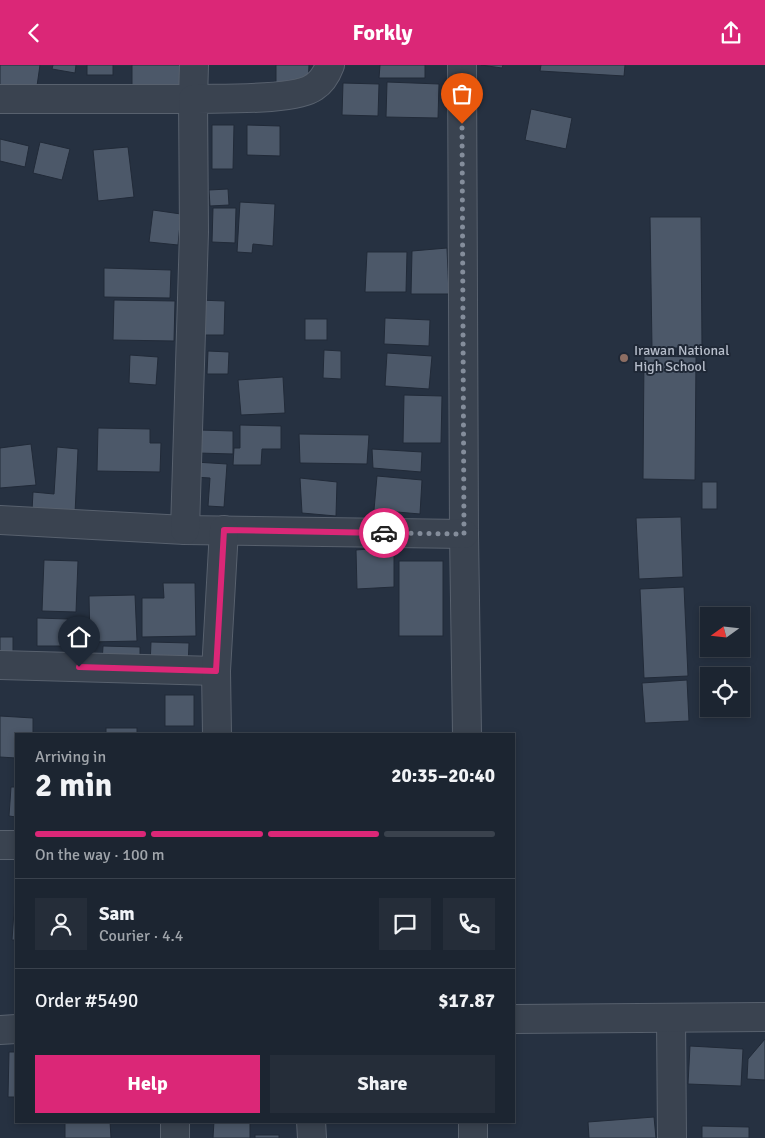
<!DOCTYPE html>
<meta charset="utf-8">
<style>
:root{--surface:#1c2531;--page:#252d39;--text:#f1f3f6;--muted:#a0a5ab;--line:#3a424d;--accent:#db2777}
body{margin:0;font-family:Signika,sans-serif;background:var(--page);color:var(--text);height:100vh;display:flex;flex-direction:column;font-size:19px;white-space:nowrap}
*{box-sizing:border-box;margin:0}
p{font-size:16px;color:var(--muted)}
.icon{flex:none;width:28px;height:28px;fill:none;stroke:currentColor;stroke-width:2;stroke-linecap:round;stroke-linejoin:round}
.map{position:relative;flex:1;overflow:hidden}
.details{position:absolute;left:15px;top:668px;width:500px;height:390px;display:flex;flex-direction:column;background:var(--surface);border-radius:0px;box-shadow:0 2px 8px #0003,0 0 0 1px var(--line)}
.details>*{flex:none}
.needle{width:32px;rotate:255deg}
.tools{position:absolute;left:700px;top:542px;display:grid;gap:10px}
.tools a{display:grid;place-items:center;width:50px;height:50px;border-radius:0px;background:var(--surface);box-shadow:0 2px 8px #0003,0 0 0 1px var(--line);font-size:25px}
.pin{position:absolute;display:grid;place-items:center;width:42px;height:42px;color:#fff;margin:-51px -21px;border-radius:50% 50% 50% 0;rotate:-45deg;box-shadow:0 0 5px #0007}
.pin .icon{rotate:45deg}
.courier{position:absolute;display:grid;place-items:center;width:50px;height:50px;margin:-25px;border:4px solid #db2777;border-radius:50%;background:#fff;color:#222;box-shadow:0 1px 6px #0007}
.head em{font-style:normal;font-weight:700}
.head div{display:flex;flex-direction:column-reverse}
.head{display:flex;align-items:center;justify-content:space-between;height:85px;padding:0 20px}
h1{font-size:32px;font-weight:700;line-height:38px}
.bar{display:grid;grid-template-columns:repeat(4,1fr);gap:8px 5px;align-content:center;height:60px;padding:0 20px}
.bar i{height:6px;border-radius:4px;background:var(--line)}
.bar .active{background:var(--accent)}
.bar p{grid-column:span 4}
.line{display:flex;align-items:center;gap:12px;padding:0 20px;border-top:1px solid var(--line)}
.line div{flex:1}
.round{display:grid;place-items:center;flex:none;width:52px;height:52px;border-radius:0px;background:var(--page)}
.action{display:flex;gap:10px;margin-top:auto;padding:10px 20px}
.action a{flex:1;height:58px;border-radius:0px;background:var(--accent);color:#fff;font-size:20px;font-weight:700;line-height:58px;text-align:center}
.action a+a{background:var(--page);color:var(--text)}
header{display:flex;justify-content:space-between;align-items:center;height:65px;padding:0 20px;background:var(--accent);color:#fff;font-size:22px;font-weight:700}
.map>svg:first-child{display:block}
.building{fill:#4c5869;stroke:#212a38}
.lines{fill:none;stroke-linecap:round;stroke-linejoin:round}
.minor-casing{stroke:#58616e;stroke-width:30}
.minor{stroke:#3a4350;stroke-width:28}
.done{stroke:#848d9b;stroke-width:5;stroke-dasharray:0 9}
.route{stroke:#db2777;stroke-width:6}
.education-dot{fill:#8d6e63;stroke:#1f2836;stroke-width:2}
.labels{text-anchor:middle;stroke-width:4;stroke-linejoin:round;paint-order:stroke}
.poi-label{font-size:14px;fill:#b7becb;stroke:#1f2836;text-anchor:start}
</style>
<header><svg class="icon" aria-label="back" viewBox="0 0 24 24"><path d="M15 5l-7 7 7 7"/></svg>Forkly<svg class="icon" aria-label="share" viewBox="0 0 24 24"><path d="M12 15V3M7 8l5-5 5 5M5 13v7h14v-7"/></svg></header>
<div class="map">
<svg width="765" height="1073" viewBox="0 0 765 1073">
<rect width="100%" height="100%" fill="#263141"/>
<g class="building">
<polygon points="0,0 40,0 36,28 0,24"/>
<polygon points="53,0 76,0 75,8 52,4"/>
<rect x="87" y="0" width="26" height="10"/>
<polygon points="132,0 184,0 183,21 132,20"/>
<polygon points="276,0 309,0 308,21 276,21"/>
<polygon points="380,0 425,0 425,13 379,13"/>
<polygon points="481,0 503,0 502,3"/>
<polygon points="541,0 625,0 624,11 540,6"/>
<polygon points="387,17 439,19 438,53 386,52"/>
<polygon points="343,18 379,19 378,51 342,50"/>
<polygon points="531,44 572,53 566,84 525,75"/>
<polygon points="212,60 234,60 233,104 212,104"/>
<polygon points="247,60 280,61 280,91 247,90"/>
<polygon points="0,74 29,81 25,102 0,96"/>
<polygon points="40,77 70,84 62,115 33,108"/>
<polygon points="128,82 134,132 98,136 93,85"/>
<polygon points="228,124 229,140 210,141 209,125"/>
<polygon points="240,137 275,139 273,181 253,179 252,188 237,187"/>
<polygon points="213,143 236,143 235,178 212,177"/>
<polygon points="153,145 181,149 178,180 149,177"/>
<polygon points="650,152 701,152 702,283 652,283"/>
<polygon points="447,183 449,229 411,229 412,186"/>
<polygon points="367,187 407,187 406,227 365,227"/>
<polygon points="104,203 171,205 170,233 104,232"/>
<polygon points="114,235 175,236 174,276 113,275"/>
<polygon points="198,235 225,236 224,270 198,270"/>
<polygon points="385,253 430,255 429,281 384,279"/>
<rect x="305" y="254" width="22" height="21"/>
<polygon points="324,285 341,286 341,314 323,313"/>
<polygon points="208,286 229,287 228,309 207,309"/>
<polygon points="387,288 432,291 429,324 385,321"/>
<polygon points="130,290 158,292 156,320 129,318"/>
<polygon points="644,291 696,292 695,415 643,414"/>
<polygon points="283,312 285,348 241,350 238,315"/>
<polygon points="404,330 442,331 441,378 403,378"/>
<polygon points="240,360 281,361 281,384 262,384 261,400 233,400 234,383 240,383"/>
<polygon points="98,363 150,364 150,378 161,378 160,407 97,406"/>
<polygon points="199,365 233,366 233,389 198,388"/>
<polygon points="299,369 369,370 367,399 300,398"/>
<polygon points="31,379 36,420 0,423 0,383"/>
<polygon points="57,382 78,384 75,449 32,446 33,427 54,429"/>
<polygon points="372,384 422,387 421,407 373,403"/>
<polygon points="195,397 227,399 224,442 208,441 210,413 194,412"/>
<polygon points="377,411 422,415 420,449 374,445"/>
<polygon points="300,413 337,417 336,451 302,448"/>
<rect x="702" y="417" width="15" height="27"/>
<polygon points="681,452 683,512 639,514 636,453"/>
<polygon points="394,482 394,522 357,524 356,485"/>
<polygon points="44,495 78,496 76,547 42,546"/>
<rect x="399" y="496" width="44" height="75"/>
<polygon points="163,518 195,518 196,571 142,572 142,533 164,533"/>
<polygon points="684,522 688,611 644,613 640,524"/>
<polygon points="135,530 137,576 90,577 89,531"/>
<polygon points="37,553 68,554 68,581 37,581"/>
<rect x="0" y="572" width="13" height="20"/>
<polygon points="151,577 189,578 188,603 150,602"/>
<polygon points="103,581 140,582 140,600 102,599"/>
<polygon points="687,615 689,656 645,658 642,618"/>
<rect x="165" y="630" width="29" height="31"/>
<polygon points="0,651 33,653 33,669 16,669 16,693 0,692"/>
<rect x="106" y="663" width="31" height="6"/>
<polygon points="11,722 16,722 16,752 9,751"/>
<polygon points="16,818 16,875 12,875"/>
<polygon points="765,974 765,1015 747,1014 748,994"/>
<polygon points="690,981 743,984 741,1021 688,1019"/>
<polygon points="9,987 16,987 16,1032 8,1032"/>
<polygon points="654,1052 656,1073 589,1073 588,1057"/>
<polygon points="65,1056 110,1056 111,1073 65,1073"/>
<polygon points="214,1056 250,1056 250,1073 213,1073"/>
<polygon points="702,1061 749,1062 749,1073 702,1073"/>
<rect x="255" y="1070" width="24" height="3"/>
</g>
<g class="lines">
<g class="minor-casing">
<g id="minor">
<polyline points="462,0 464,469 467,669"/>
<polyline points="0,34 193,34 194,0"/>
<polyline points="0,455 185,465 464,469"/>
<path d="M185,465L194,167L193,34C220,33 295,36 314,22C322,17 327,8 330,0"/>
<polyline points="0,600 216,606"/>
<polyline points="217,669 216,606 224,465"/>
<polyline points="0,780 16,780"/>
<polyline points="671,953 672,1073"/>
<polyline points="514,954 765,952"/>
<polyline points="0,965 16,964"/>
<polyline points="175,1056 175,1073"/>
<polyline points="311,1056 312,1073"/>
<polyline points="473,1056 473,1073"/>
</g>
</g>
<use href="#minor" class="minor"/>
</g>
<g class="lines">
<polyline class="done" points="384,468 464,469 462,59"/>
<polyline class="route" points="79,602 216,606 224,465 384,468"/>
</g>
<circle class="education-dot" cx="624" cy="293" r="5"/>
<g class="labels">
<g class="poi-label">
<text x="634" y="290">Irawan National<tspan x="634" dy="16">High School</tspan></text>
</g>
</g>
</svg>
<div class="tools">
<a><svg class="needle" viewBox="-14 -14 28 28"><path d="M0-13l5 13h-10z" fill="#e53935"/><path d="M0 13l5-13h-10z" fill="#a0a5ab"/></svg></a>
<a><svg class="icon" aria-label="locate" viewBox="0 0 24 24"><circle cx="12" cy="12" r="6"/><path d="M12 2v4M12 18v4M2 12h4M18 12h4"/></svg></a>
</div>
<div class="pin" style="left:462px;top:59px;background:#ea580c"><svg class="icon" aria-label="bag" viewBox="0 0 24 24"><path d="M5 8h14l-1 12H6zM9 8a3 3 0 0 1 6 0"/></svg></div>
<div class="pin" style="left:79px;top:602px;background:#1f2937"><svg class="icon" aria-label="home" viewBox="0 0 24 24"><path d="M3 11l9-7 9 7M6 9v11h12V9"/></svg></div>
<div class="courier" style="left:384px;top:468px"><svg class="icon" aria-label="car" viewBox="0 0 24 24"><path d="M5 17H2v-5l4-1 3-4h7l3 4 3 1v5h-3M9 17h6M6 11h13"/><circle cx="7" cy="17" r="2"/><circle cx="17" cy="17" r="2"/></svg></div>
<section class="details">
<div class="head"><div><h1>2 min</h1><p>Arriving in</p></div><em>20:35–20:40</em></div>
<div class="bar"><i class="active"></i><i class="active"></i><i class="active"></i><i></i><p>On the way · 100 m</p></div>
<div class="line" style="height:90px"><a class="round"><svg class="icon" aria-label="person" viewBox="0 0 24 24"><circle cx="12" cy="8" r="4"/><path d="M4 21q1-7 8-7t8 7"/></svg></a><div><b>Sam</b><p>Courier · 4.4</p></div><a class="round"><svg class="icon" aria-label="chat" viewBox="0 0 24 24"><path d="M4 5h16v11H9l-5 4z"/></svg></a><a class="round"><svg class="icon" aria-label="phone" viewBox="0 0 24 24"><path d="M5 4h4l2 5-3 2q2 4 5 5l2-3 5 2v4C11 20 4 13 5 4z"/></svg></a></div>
<div class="line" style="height:65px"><div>Order #5490</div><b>$17.87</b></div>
<div class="action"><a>Help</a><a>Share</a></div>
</section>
</div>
